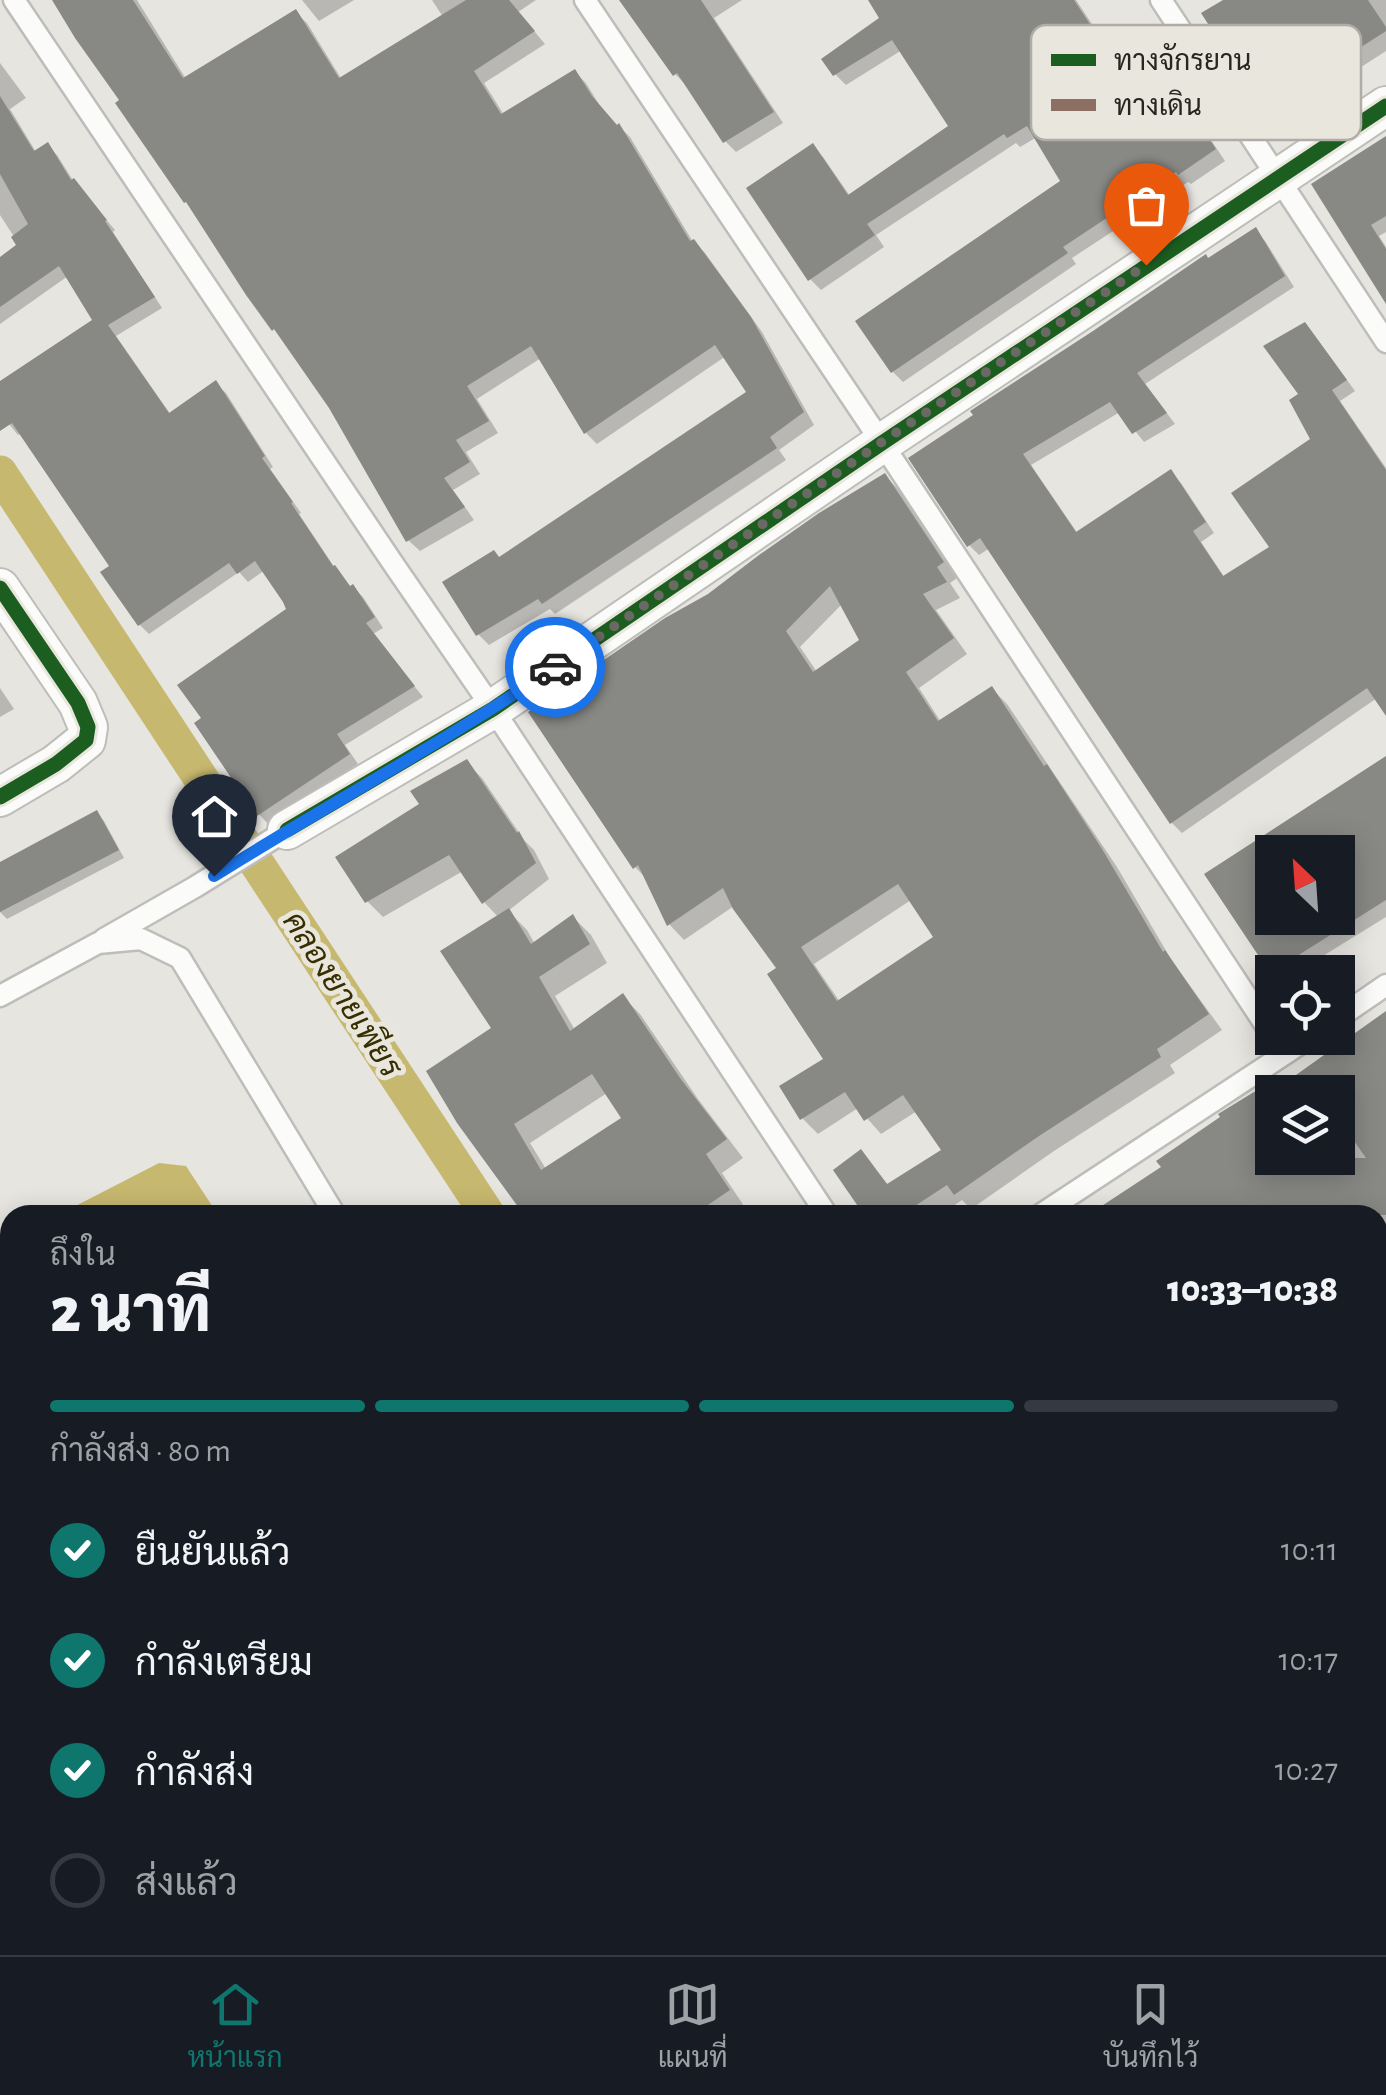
<!DOCTYPE html>
<html lang="th">
<meta charset="utf-8">
<style>
:root{--surface:#171b24;--page:#242831;--text:#f1f3f6;--muted:#9ea1a6;--line:#363941;--accent:#0f766e}
body{margin:0;font-family:"Alegreya Sans",Sarabun,sans-serif;background:var(--page);color:var(--text);height:100vh;display:flex;flex-direction:column;font-size:38px;white-space:nowrap}
*{box-sizing:border-box;margin:0}
p{font-size:32px;color:var(--muted)}
.icon{flex:none;width:55px;height:55px;fill:none;stroke:currentColor;stroke-width:2;stroke-linecap:round;stroke-linejoin:round}
.map{position:relative;flex:1;overflow:hidden}
.side{position:absolute;left:0px;top:1205px;width:1388px;height:750px;display:flex;flex-direction:column;background:var(--surface);border-radius:30px 30px 0 0;box-shadow:0 5px 25px #0003}
.side>*{flex:none}
.needle{width:65px;rotate:335deg}
.tools{position:absolute;left:1255px;top:835px;display:grid;gap:20px}
.tools a{display:grid;place-items:center;width:100px;height:100px;border-radius:0px;background:var(--surface);box-shadow:0 5px 25px #0003;font-size:50px}
.pin{position:absolute;display:grid;place-items:center;width:85px;height:85px;color:#fff;margin:-102px -42px;border-radius:50% 50% 50% 0;rotate:-45deg;box-shadow:0 0 10px #0007}
.pin .icon{rotate:45deg}
.courier{position:absolute;display:grid;place-items:center;width:100px;height:100px;margin:-50px;border:8px solid #1a73e8;border-radius:50%;background:#fff;color:#222;box-shadow:0 2px 12px #0007}
.summary em{font-style:normal;font-weight:800}
.summary div{display:flex;flex-direction:column-reverse}
.summary{display:flex;align-items:center;justify-content:space-between;height:170px;padding:0 50px}
h1{font-size:65px;font-weight:800;line-height:75px}
.bar{display:grid;grid-template-columns:repeat(4,1fr);gap:15px 10px;align-content:center;height:120px;padding:0 50px}
.bar i{height:12px;border-radius:8px;background:var(--line)}
.bar .active{background:var(--accent)}
.bar p{grid-column:span 4}
ol{padding:0 50px;list-style:none}
li{display:flex;align-items:center;gap:30px;height:110px}
li p{margin-inline-start:auto}
li .icon{padding:10px;border-radius:50%;background:var(--accent);color:#fff;stroke-width:4}
li:last-child{color:var(--muted)}
li i{width:55px;height:55px;border:5px solid var(--line);border-radius:50%}
.tabs{display:flex;justify-content:space-around;align-items:center;height:140px;border-top:2px solid var(--line);background:var(--surface);font-size:28px;color:var(--muted)}
.tabs a{display:grid;justify-items:center;gap:5px}
.tabs .active{color:var(--accent)}
.map>svg:first-child{display:block}
.green{fill:#d6cc9b}
.water{fill:#c7b86f}
.shadow{fill:#0003;fill-rule:evenodd}
.lines{fill:none;stroke-linecap:round;stroke-linejoin:round}
.canal{stroke:#c7b86f;stroke-width:35}
.building{fill:#888884;fill-rule:evenodd}
.lane-casing{stroke:#bebdba;stroke-width:25}
.street-casing{stroke:#bebdba;stroke-width:42}
.lane{stroke:#fbfbfa;stroke-width:20}
.street{stroke:#fbfbfa;stroke-width:38}
.quiet{stroke:#8d6e63;stroke-width:12;stroke-dasharray:25 12;stroke-linecap:butt}
.cycleway-casing{stroke:#e9e7dd;stroke-width:21}
.cycleway{stroke:#1b5e20;stroke-width:15}
.done{stroke:#6a6964;stroke-width:10;stroke-dasharray:0 18}
.route{stroke:#1a73e8;stroke-width:12}
.labels{text-anchor:middle;stroke-width:10;stroke-linejoin:round;paint-order:stroke}
.water-label{font-size:32px;font-style:italic;fill:#372e01;stroke:#e9e7dd}
.key{fill:#e9e7dd;stroke:#afada5;stroke-width:2.5}
.key-label{font-size:28px;fill:#272622}
</style>
<div class="map">
<svg width="1386" height="1955" viewBox="0 0 1386 1955">
<rect width="100%" height="100%" fill="#e6e5e0"/>
<g class="green">
<polygon points="1386,1447 1386,1955 1180,1955 1178,1945 1378,1945 1378,1455"/>
<polygon points="577,1945 883,1945 863,1955 558,1955"/>
</g>
<g class="water">
<polygon points="159,1163 186,1166 218,1215 58,1215"/>
<polygon points="10,1240 10,1649 0,1654 0,1245"/>
<polygon points="1386,1342 1386,1447 1378,1455 1378,1350"/>
<polygon points="883,1945 1178,1945 1180,1955 863,1955"/>
</g>
<g class="shadow">
<polygon points="55,0 137,0 186,79 295,12 307,23 342,80 443,17 432,0 536,0 518,12 545,44 484,83 504,115 575,72 586,83 603,111 617,127 619,126 630,137 693,242 705,253 762,332 814,425 779,450 786,460 555,614 550,609 489,645 478,634 501,559 750,393 726,356 597,444 586,433 541,358 477,399 498,433 466,452 480,474 453,490 474,520 420,551 408,540 331,407 285,340 274,329 248,294"/>
<polygon points="302,0 354,0 319,21"/>
<polygon points="623,0 742,0 714,18 783,123 736,152 725,141 686,85 675,74"/>
<polygon points="870,0 1076,0 1132,84 1158,66 1169,77 1225,161 1191,184 1188,182 1072,258 1076,264 903,382 893,372 1063,182 1037,137 1020,147 1016,143 876,235 884,247 821,290 810,279 812,146 823,157 850,196 952,126 902,50 846,85 835,74 882,19"/>
<polygon points="1228,0 1386,0 1386,51 1338,82 1333,77 1274,114 1261,102 1205,14"/>
<polygon points="0,63 26,98 10,109 36,152 48,146 57,155 74,182 115,230 113,232 162,308 116,336 171,415 216,384 226,393 273,467 270,469 301,513 299,514 337,571 351,588 353,587 363,597 383,628 373,634 423,697 345,745 358,764 268,824 259,814 289,609 265,570 248,582 239,572 149,634 140,625 112,566 22,433 18,435 0,413 0,384 95,320 68,276 0,324 0,260 20,246 0,215"/>
<polygon points="1386,139 1386,232 1379,236 1386,247 1386,286 1314,184"/>
<polygon points="1255,230 1265,241 1294,287 1145,384 1175,424 1144,442 1120,412 1031,465 1078,534 1171,473 1181,483 1214,533 1201,542 1225,578 1272,547 1314,439 1302,394 1315,336 1355,391 1340,401 1386,468 1386,712 1377,698 1182,833 1172,823 990,548 979,555 969,545 912,459"/>
<path d="M885,476L900,491L957,578L950,583L960,598L936,610L967,654L919,688L941,722L992,689L1007,704L1117,867L1172,961L1222,1030L1170,1065L1175,1073L1054,1151L971,1209L962,1200L940,1215H866L861,1152L889,1186L945,1151L917,1111L881,1134L858,1108L818,1134L802,1118L826,1059L780,969L734,906L684,940L669,924L648,880L635,867L710,596ZM843,603L862,640L817,672L800,647ZM911,900L936,938L840,1002L814,964Z"/>
<polygon points="0,688 14,709 0,717"/>
<path d="M1386,759V917L1297,972H1273L1208,875ZM1272,852H1338V918H1272Z"/>
<path d="M467,763L482,778L524,840L534,850L549,879L508,911L527,930L535,944L573,917L591,935L607,963L555,996L575,1030L622,996L640,1014L698,1099L743,1158L722,1173L746,1209L737,1215H527L494,1029L499,918L484,902L463,871L383,917L367,901L422,805ZM607,1093L625,1118L546,1169L530,1143Z"/>
<polygon points="97,813 104,821 124,858 7,919 0,912 0,865"/>
<path d="M1386,1014V1352L1378,1358V1215H1093L1164,1167L1271,1084L1278,1091ZM1272,1092H1338V1158H1272Z"/>
</g>
<g class="lines">
<g class="canal">
<polyline points="0,473 488,1215"/>
<polyline points="804,1945 805,1955"/>
<polyline points="683,1955 704,1945"/>
</g>
</g>
<g class="building">
<polygon points="52,0 133,0 183,78 296,9 339,78 466,0 509,0 535,31 474,71 501,114 575,69 592,96 617,125 619,123 690,241 694,239 751,317 804,412 770,437 777,448 542,604 538,599 476,636 442,582 494,550 499,557 746,392 715,345 584,434 531,346 467,386 489,421 456,440 470,462 444,478 465,507 406,542 329,408 274,329 272,331 246,295 186,202 184,203 115,103 119,100 75,38"/>
<polygon points="619,0 701,0 774,112 723,143 677,73 673,76"/>
<polygon points="868,0 1074,0 1129,83 1158,63 1216,149 1178,175 1176,172 1063,247 1068,253 891,373 855,321 1060,181 1027,126 1007,138 1004,134 867,224 875,235 808,281 746,188 813,143 848,195 948,126 892,40 833,76 821,59 879,18"/>
<polygon points="1223,0 1368,0 1386,27 1386,31 1324,71 1320,65 1259,103 1201,13"/>
<polygon points="0,96 34,151 48,142 71,180 74,178 107,220 105,221 155,297 108,325 169,413 216,380 265,456 262,458 293,502 291,503 333,566 335,565 350,586 353,584 375,617 366,623 415,686 337,734 350,754 257,816 194,723 201,718 177,685 286,609 283,602 255,561 237,574 229,563 138,626 100,572 109,566 12,423 0,431 0,381 92,320 59,266 0,307 0,257 16,245 11,237 28,224 0,174"/>
<polygon points="1386,136 1386,216 1371,225 1386,249 1386,304 1311,184"/>
<polygon points="1256,227 1285,276 1137,373 1167,413 1132,434 1110,402 1023,454 1076,532 1171,469 1206,522 1193,531 1223,576 1269,547 1231,493 1310,439 1289,400 1298,394 1263,346 1305,322 1347,380 1332,390 1386,470 1386,716 1367,688 1170,824 980,538 967,547 908,458 973,415 970,411 1093,331 1206,254 1208,258"/>
<path d="M885,473L944,562L937,567L947,582L923,594L954,638L906,672L938,721L992,686L1044,766L1047,764L1102,849L1163,952L1165,950L1209,1014L1157,1049L1161,1057L1039,1136L954,1195L947,1185L901,1215H864L833,1170L861,1149L887,1184L941,1150L903,1095L864,1121L845,1092L800,1120L779,1086L823,1059L767,974L776,968L733,909L723,888L667,926L638,865L633,869L528,712L665,618L708,594L759,555L819,513ZM830,586L859,640L813,672L786,631ZM898,884L933,937L837,1001L801,947Z"/>
<path d="M1386,756V900L1270,973L1204,874ZM1272,852H1338V918H1272Z"/>
<polygon points="467,759 517,833 519,831 536,863 482,904 449,855 365,903 335,857 419,804 410,791"/>
<polygon points="97,810 119,850 0,912 0,862"/>
<path d="M509,908L531,944L573,914L590,944L539,977L570,1031L623,993L680,1078L727,1139L706,1154L730,1190L693,1215H524L457,1123L426,1071L491,1028L440,951ZM592,1074L621,1118L541,1170L514,1124Z"/>
<path d="M1386,1011V1215H1088L1161,1167L1156,1161L1220,1117L1218,1114L1272,1081V1092ZM1272,1092H1338V1118L1366,1158H1272Z"/>
</g>
<g class="lines">
<g class="lane-casing">
<g id="lane">
<polyline points="14,0 392,562 493,709 827,1215"/>
<polyline points="585,0 882,443 1272,1035"/>
<polyline points="1161,0 1386,342"/>
<polyline points="104,939 195,887 287,830"/>
<polyline points="0,996 98,943 141,939 180,958 335,1215"/>
<polyline points="1338,1018 1386,985"/>
<polyline points="1040,1215 1309,1038"/>
<polyline points="0,1731 10,1725"/>
<polyline points="350,1955 367,1945"/>
</g>
</g>
<g class="street-casing">
<g id="street">
<polyline points="0,588 78,703 88,727 86,740 56,764 0,797"/>
<polyline points="287,830 493,709 882,443 1386,106"/>
</g>
</g>
<use href="#lane" class="lane"/>
<use href="#street" class="street"/>
<polyline class="quiet" points="1272,1945 1274,1955"/>
<g class="cycleway-casing">
<g id="cycleway">
<polyline points="0,588 78,703 88,727 86,740 56,764 0,797"/>
<polyline points="287,830 493,709 882,443 1386,106"/>
</g>
</g>
<use href="#cycleway" class="cycleway"/>
</g>
<g class="lines">
<polyline class="done" points="555,667 882,442 1146,265"/>
<path class="route" d="M214,876C327,805 445,742 555,667"/>
</g>
<g class="labels">
<g class="water-label">
<text transform="translate(343 994) rotate(57)" y="11">คลองยายเพียร</text>
</g>
</g>
<rect x="1031" y="25" width="330" height="115" rx="15" class="key"/>
<rect x="1051" y="54" width="45" height="12" fill="#1b5e20"/>
<rect x="1051" y="99" width="45" height="12" fill="#8d6e63"/>
<g class="key-label">
<text x="1114" y="70">ทางจักรยาน</text>
<text x="1114" y="115">ทางเดิน</text>
</g>
</svg>
<div class="tools">
<a><svg class="needle" viewBox="-14 -14 28 28"><path d="M0-13l5 13h-10z" fill="#e53935"/><path d="M0 13l5-13h-10z" fill="#9ea1a6"/></svg></a>
<a><svg class="icon" aria-label="locate" viewBox="0 0 24 24"><circle cx="12" cy="12" r="6"/><path d="M12 2v4M12 18v4M2 12h4M18 12h4"/></svg></a>
<a><svg class="icon" aria-label="layers" viewBox="0 0 24 24"><path d="M12 4l9 5-9 5-9-5zM3 14l9 5 9-5"/></svg></a>
</div>
<div class="pin" style="left:1146px;top:265px;background:#ea580c"><svg class="icon" aria-label="bag" viewBox="0 0 24 24"><path d="M5 8h14l-1 12H6zM9 8a3 3 0 0 1 6 0"/></svg></div>
<div class="pin" style="left:214px;top:876px;background:#1f2937"><svg class="icon" aria-label="home" viewBox="0 0 24 24"><path d="M3 11l9-7 9 7M6 9v11h12V9"/></svg></div>
<div class="courier" style="left:555px;top:667px"><svg class="icon" aria-label="car" viewBox="0 0 24 24"><path d="M5 17H2v-5l4-1 3-4h7l3 4 3 1v5h-3M9 17h6M6 11h13"/><circle cx="7" cy="17" r="2"/><circle cx="17" cy="17" r="2"/></svg></div>
<section class="side">
<div class="summary"><div><h1>2 นาที</h1><p>ถึงใน</p></div><em>10:33–10:38</em></div>
<div class="bar"><i class="active"></i><i class="active"></i><i class="active"></i><i></i><p>กำลังส่ง · 80 m</p></div>
<ol>
<li><svg class="icon" aria-label="check" viewBox="0 0 24 24"><path d="M5 12l5 5 9-10"/></svg>ยืนยันแล้ว<p>10:11</p></li>
<li><svg class="icon" aria-label="check" viewBox="0 0 24 24"><path d="M5 12l5 5 9-10"/></svg>กำลังเตรียม<p>10:17</p></li>
<li><svg class="icon" aria-label="check" viewBox="0 0 24 24"><path d="M5 12l5 5 9-10"/></svg>กำลังส่ง<p>10:27</p></li>
<li><i></i>ส่งแล้ว</li>
</ol>
</section>
</div>
<nav class="tabs">
<a class="active"><svg class="icon" aria-label="home" viewBox="0 0 24 24"><path d="M3 11l9-7 9 7M6 9v11h12V9"/></svg>หน้าแรก</a>
<a><svg class="icon" aria-label="map" viewBox="0 0 24 24"><path d="M3 6l6-2 6 2 6-2v14l-6 2-6-2-6 2zM9 4v14M15 6v14"/></svg>แผนที่</a>
<a><svg class="icon" aria-label="saved" viewBox="0 0 24 24"><path d="M7 4h10v16l-5-4-5 4z"/></svg>บันทึกไว้</a>
</nav>
